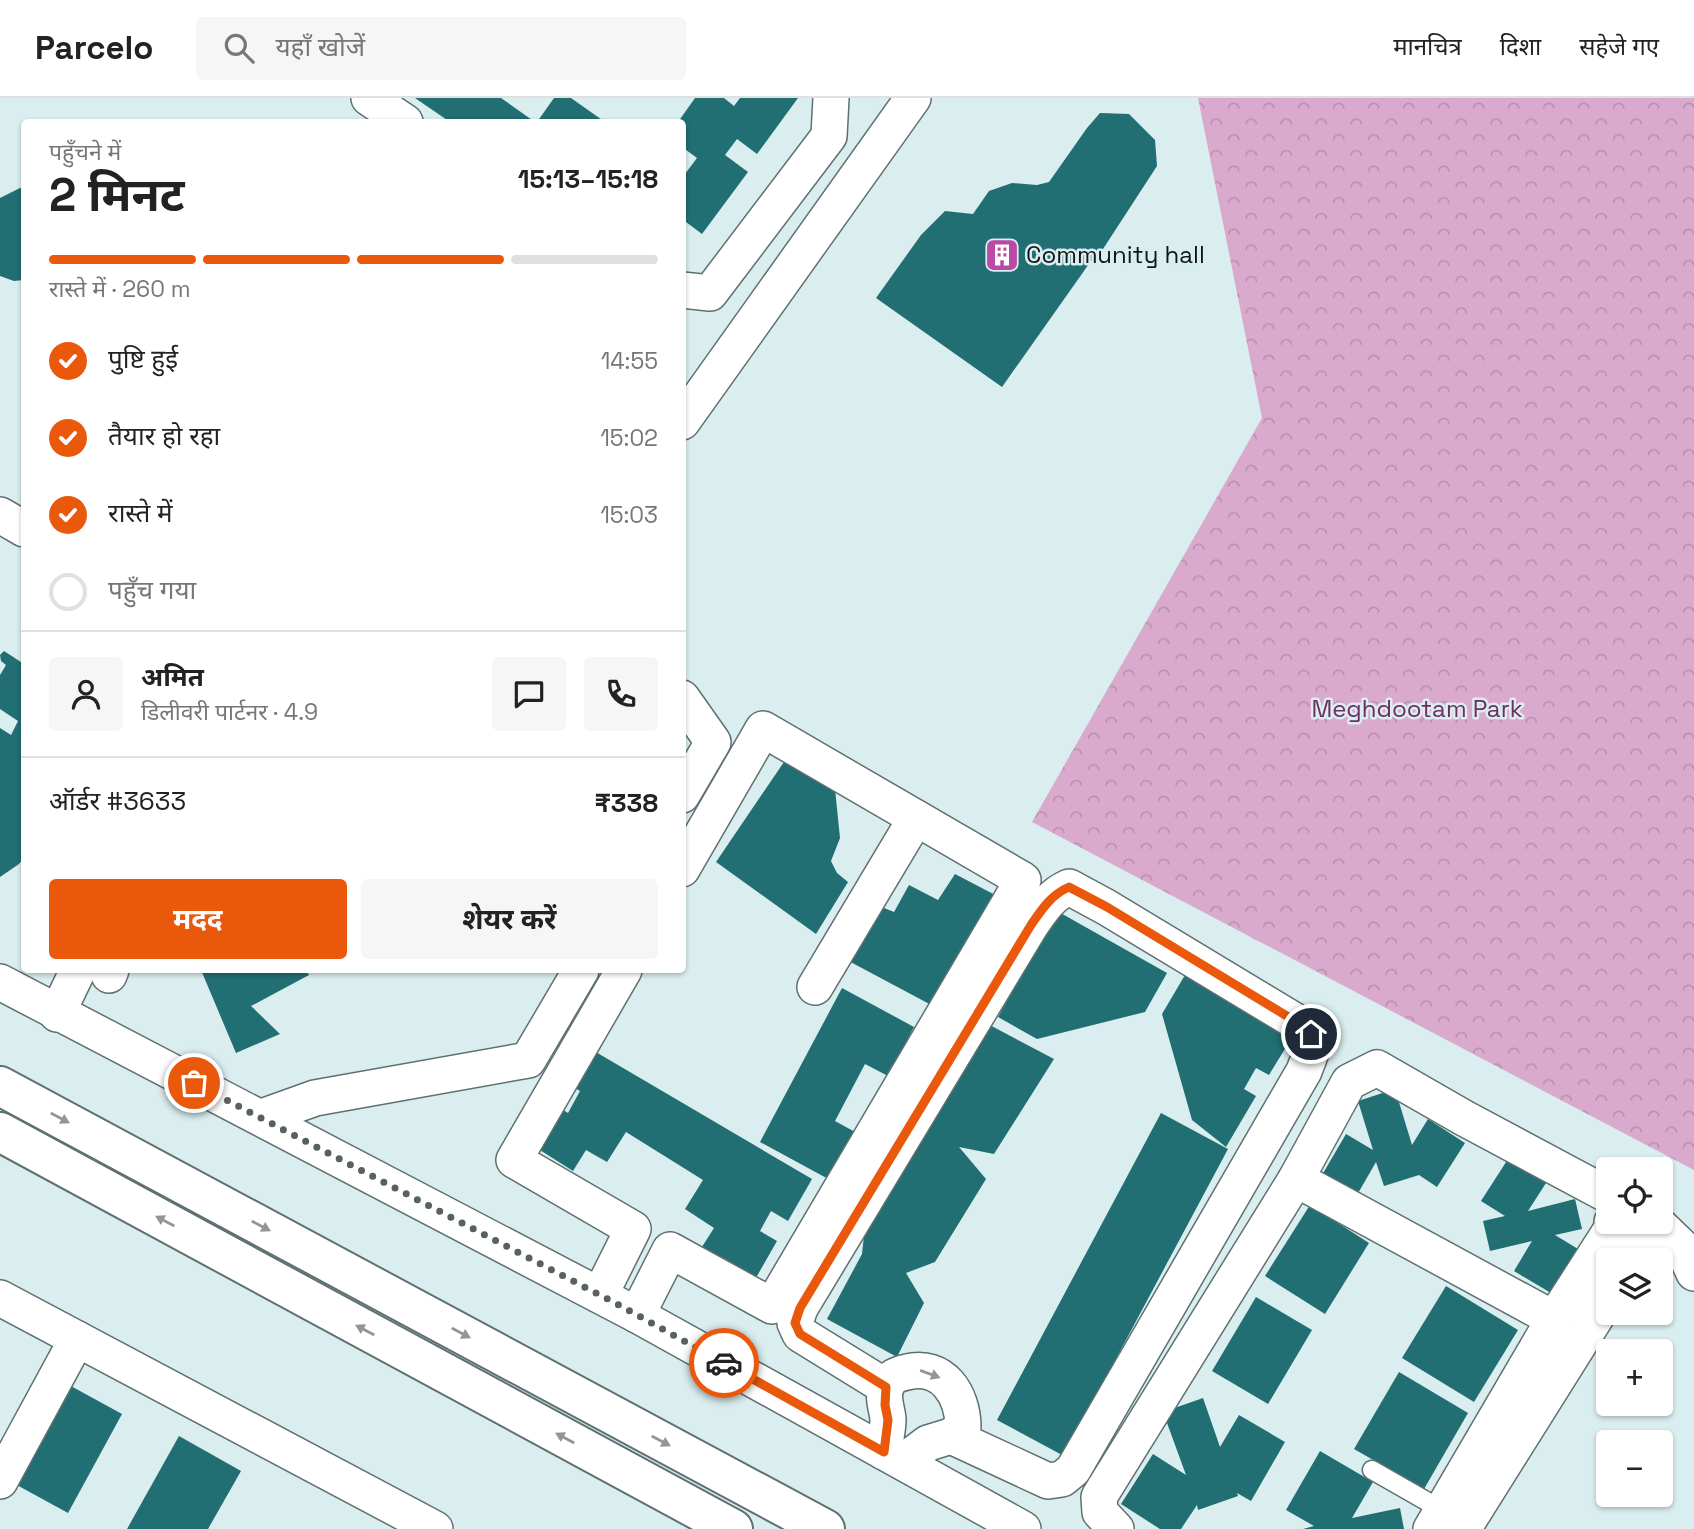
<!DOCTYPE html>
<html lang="hi">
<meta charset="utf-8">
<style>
:root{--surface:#fff;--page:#f6f6f6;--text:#222;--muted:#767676;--line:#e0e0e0;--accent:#ea580c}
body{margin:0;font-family:"Space Grotesk","Noto Sans Devanagari",sans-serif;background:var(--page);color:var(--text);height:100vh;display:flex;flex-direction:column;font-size:26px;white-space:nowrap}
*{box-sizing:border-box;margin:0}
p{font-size:23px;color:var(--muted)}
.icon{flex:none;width:38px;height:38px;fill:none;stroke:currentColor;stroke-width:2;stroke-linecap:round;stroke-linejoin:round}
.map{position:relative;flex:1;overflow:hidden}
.panel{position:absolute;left:21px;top:21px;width:665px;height:854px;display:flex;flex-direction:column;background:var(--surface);border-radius:7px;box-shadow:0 2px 5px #0004}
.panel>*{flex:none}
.tools{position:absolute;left:1596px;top:1059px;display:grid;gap:14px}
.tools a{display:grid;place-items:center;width:77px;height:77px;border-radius:7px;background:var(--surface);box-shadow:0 2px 5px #0004;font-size:35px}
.pin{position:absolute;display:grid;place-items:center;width:60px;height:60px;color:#fff;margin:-30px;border:4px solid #fff;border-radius:50%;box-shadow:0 2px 7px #0007}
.courier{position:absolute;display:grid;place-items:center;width:70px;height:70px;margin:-35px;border:5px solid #ea580c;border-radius:50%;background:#fff;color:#222;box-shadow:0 2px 9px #0007}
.overview em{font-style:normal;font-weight:700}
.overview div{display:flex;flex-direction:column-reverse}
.overview{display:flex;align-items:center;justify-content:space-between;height:119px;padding:0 28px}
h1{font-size:46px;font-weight:700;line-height:52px}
.bar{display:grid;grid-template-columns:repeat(4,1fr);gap:10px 7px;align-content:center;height:84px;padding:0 28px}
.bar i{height:9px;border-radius:5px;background:var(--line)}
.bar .on{background:var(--accent)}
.bar p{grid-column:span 4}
.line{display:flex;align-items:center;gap:18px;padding:0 28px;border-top:2px solid var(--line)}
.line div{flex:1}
.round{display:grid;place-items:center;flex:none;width:74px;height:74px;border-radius:7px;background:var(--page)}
ol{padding:0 28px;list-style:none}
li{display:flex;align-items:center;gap:21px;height:77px}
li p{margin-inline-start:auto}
li .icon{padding:7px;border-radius:50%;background:var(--accent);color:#fff;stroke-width:4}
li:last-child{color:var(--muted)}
li i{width:38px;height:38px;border:4px solid var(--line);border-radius:50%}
.button{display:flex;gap:14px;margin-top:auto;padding:14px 28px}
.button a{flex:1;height:80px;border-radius:7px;background:var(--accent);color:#fff;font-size:28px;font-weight:700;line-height:80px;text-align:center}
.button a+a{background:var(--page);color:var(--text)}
header{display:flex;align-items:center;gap:42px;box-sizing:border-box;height:98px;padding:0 35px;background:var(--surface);border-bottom:2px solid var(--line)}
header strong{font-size:33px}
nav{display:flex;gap:38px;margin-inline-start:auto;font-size:24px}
.search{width:490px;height:63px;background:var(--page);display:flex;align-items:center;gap:18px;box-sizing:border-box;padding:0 24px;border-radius:7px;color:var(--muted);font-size:26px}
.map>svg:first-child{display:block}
.forest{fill:url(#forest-crowns)}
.building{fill:#216e73}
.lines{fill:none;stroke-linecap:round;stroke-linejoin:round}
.service-casing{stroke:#5f7072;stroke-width:21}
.minor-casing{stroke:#5f7072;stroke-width:38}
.tertiary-casing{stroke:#5f7072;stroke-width:42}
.service{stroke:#fff;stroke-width:18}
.minor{stroke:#fff;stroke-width:35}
.tertiary{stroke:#fff;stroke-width:38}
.oneway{fill:#939697}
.done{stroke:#576163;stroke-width:7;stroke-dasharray:0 12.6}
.route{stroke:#ea580c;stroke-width:9}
.labels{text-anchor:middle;stroke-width:5;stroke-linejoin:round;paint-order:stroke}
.poi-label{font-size:24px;fill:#101617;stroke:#daedef;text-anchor:start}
.park-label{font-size:24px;fill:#702c64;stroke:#daedef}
</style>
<header>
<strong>Parcelo</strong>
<div class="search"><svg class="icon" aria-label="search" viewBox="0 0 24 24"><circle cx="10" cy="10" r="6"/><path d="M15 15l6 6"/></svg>यहाँ खोजें</div>
<nav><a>मानचित्र</a><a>दिशा</a><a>सहेजे गए</a></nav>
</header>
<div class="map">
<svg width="1694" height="1431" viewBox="0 0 1694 1431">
<defs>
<pattern id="forest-crowns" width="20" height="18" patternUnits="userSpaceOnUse" patternTransform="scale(1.75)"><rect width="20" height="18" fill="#daaace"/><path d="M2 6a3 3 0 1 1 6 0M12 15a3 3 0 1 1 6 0" fill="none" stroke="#ba92b0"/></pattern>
</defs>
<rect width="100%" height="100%" fill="#daedef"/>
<polygon class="forest" points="1198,0 1694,0 1694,1072 1032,724 1262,320"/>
<g class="building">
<polygon points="415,0 501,0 535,24 450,24"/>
<polygon points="554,0 571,0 605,24 537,24"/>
<polygon points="695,0 724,0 734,8 740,0 798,0 757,56 737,41 725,57 748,74 702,136 682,121 682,80 697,60 682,49 682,24 678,24"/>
<polygon points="1100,15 1129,16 1155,42 1157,68 1103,151 1091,163 1002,289 876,200 921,137 945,113 973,116 989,93 1012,85 1037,87 1049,84 1087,30"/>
<polygon points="24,88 24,182 14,183 0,178 0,100"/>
<polygon points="4,553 24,566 24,760 19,766 0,779 0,630 11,637 18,623 0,611 0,577 6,567 1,563 0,557"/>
<polygon points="786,661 835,691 840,740 831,763 837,775 848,784 816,836 716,764"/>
<polygon points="955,776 999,799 935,909 843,860 874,806 894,814 909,787 938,802"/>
<polygon points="1057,813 1167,875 1145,914 1037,941 998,919"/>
<polygon points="201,872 306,872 309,877 251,908 280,936 236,955"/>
<polygon points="1185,877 1291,941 1269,977 1256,970 1244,991 1256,998 1226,1049 1192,1022 1162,916"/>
<polygon points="842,890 914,929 888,978 865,966 835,1023 857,1035 832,1083 760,1044"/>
<polygon points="986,925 1054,961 994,1056 959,1049 986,1081 935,1164 906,1175 924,1205 897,1259 827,1221 862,1156 865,1128"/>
<polygon points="589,950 812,1081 788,1123 771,1113 760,1133 777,1143 753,1185 700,1152 714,1130 685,1111 703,1082 626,1034 607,1064 586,1052 573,1073 532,1047 555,1007 568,1015 580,993 568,986"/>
<polygon points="1395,991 1412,1047 1428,1021 1465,1045 1437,1089 1419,1077 1384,1088 1376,1064 1357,1097 1322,1077 1346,1036 1373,1052 1358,1003"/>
<polygon points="1161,1015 1228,1051 1064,1358 997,1322"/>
<polygon points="1508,1061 1546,1085 1528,1113 1575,1101 1582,1131 1555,1137 1578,1151 1551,1195 1514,1173 1532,1143 1490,1153 1483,1123 1505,1118 1481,1103"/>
<polygon points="1310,1107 1369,1145 1325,1216 1265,1178"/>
<polygon points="1446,1188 1518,1232 1474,1304 1402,1260"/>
<polygon points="1256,1199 1312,1232 1268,1306 1212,1273"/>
<polygon points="1399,1274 1468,1315 1424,1391 1354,1351"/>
<polygon points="69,1287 122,1316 68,1415 15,1386"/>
<polygon points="1203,1300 1220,1349 1239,1317 1285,1344 1251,1403 1237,1395 1238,1398 1198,1412 1197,1407 1181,1431 1160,1431 1121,1406 1153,1356 1186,1377 1163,1314"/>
<polygon points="179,1338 241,1373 208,1431 127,1431"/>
<polygon points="1320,1353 1373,1384 1352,1420 1400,1410 1404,1431 1303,1431 1314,1428 1286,1412"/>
</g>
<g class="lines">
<g class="service-casing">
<polyline id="service" points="1372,1372 1442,1412"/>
</g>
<g class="minor-casing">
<g id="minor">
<polyline points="369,0 405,24"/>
<polyline points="682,192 710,195 829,38 831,0"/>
<polyline points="682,324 913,0"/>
<polyline points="0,417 24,431"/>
<polyline points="682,600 713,644 682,697"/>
<polyline points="109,877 111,872"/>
<polyline points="0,884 637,1217 1023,1431"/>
<polyline points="815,889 916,720"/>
<polyline points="57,916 78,872"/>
<polyline points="262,1019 315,1000 528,962 581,872"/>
<polyline points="1296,1081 1554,1221"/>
<polyline points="1632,1162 1656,1124 1682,1149 1694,1175"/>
<polyline points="600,1197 633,1131 514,1062 624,872"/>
<polyline points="0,1200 435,1431"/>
<polyline points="637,1217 670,1152 772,1208 1023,782 763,631 682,771"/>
<path d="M886,1289L800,1236L795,1225L800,1210L1031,827C1042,811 1051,797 1069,789L1106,809L1300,926C1319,944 1312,951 1304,973L1073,1372L1062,1381L1048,1383L951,1338"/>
<path d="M884,1354C885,1343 888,1332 888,1321C887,1311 882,1299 886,1289C889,1279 898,1276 907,1274C943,1265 963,1297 963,1329L951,1338L928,1345L903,1364"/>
<polyline points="0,1383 77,1241"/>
<polyline points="1116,1431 1100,1414 1099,1399 1296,1081 1349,984 1377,970 1464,1020 1608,1097"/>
<polyline points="1431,1431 1554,1221 1613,1129 1612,1124"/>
<polyline points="1463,1431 1608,1200"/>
</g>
</g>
<g class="tertiary-casing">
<g id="tertiary">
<polyline points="0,988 825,1431"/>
<polyline points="0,1034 733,1431"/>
</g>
</g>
<use href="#service" class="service"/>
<use href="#minor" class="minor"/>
<use href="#tertiary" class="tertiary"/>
</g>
<defs><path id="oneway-solid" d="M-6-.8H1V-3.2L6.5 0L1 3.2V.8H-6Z" transform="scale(1.75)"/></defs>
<g class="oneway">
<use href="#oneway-solid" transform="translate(60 1020) rotate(28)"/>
<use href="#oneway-solid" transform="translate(165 1123) rotate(-152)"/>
<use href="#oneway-solid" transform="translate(261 1128) rotate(28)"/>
<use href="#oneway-solid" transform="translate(365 1232) rotate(-152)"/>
<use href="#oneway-solid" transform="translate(461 1235) rotate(28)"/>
<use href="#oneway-solid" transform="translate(930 1276) rotate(20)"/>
<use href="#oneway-solid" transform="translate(565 1340) rotate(-152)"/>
<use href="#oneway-solid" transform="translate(661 1343) rotate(28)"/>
</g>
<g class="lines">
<polyline class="done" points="194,985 619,1207 724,1265"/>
<path class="route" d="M724,1265L884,1354L888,1322L885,1307L886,1289L800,1236L795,1225L800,1210L1031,827C1042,811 1051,797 1069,789L1107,809L1300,926L1311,936"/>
</g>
<defs>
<g id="building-square" transform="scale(1.75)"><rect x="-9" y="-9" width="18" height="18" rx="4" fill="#ba4aa6" stroke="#daedef"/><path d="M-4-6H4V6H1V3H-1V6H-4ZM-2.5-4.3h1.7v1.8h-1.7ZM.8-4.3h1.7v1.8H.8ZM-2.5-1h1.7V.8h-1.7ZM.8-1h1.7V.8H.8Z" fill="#fff"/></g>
</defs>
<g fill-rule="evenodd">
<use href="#building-square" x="1002" y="157"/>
</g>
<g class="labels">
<g class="poi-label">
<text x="1026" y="165">Community hall</text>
</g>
<g class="park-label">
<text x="1417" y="619">Meghdootam Park</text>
</g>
</g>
</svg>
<div class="tools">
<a><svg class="icon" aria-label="locate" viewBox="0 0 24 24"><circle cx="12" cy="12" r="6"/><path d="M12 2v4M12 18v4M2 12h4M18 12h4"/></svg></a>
<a><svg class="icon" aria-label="layers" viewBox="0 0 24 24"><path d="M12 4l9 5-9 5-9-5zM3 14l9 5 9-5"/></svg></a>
<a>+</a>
<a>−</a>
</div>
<div class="pin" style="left:194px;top:985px;background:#ea580c"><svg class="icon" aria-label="bag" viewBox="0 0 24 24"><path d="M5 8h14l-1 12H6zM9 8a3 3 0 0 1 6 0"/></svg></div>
<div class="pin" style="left:1311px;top:936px;background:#1f2937"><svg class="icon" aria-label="home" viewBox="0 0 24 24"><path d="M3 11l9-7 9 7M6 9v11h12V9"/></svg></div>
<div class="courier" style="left:724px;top:1265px"><svg class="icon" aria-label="car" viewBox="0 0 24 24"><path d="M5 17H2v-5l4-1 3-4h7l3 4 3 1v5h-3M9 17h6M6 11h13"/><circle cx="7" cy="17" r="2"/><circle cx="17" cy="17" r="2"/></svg></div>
<section class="panel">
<div class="overview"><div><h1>2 मिनट</h1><p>पहुँचने में</p></div><em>15:13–15:18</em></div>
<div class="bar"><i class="on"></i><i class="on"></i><i class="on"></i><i></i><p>रास्ते में · 260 m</p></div>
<ol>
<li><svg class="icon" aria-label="check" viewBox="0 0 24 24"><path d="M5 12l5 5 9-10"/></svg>पुष्टि हुई<p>14:55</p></li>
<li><svg class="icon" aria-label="check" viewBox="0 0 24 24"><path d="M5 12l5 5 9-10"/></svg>तैयार हो रहा<p>15:02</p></li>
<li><svg class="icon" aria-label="check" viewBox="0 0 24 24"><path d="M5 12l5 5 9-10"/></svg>रास्ते में<p>15:03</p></li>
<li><i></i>पहुँच गया</li>
</ol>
<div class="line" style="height:126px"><a class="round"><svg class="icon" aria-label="person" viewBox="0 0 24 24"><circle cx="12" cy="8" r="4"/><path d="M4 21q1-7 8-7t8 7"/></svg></a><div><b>अमित</b><p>डिलीवरी पार्टनर · 4.9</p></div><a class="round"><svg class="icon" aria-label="chat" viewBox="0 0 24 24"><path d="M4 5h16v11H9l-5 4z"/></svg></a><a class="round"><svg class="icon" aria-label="phone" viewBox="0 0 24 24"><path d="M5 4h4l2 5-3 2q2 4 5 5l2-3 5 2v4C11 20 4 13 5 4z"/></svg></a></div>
<div class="line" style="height:91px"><div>ऑर्डर #3633</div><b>₹338</b></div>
<div class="button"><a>मदद</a><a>शेयर करें</a></div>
</section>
</div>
